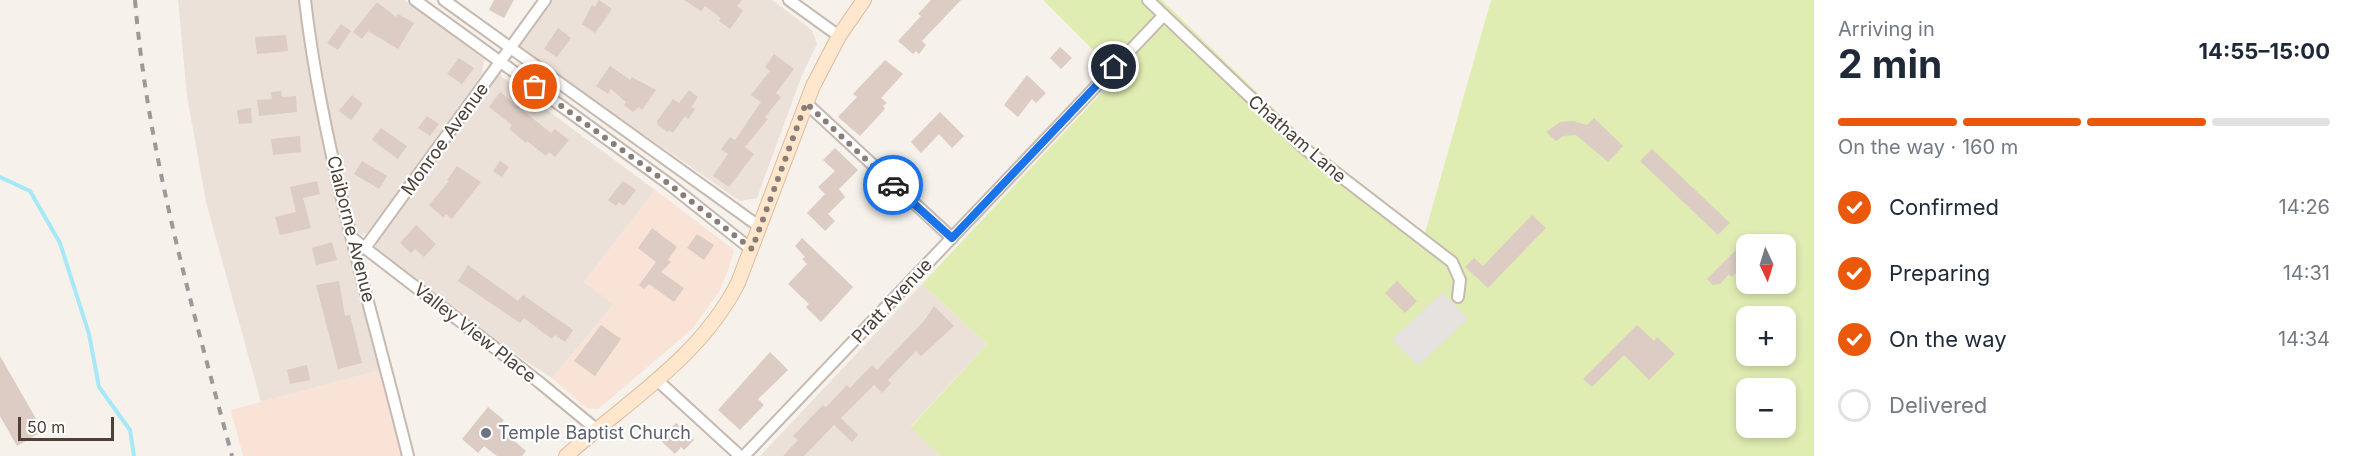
<!DOCTYPE html>
<meta charset="utf-8">
<style>
:root{--surface:#fff;--page:#f2f2f3;--text:#1f2937;--muted:#747a83;--line:#e0e1e3;--accent:#ea580c}
body{margin:0;font-family:Inter,sans-serif;background:var(--page);color:var(--text);height:100vh;display:flex;flex-direction:column;font-size:22px;white-space:nowrap}
*{box-sizing:border-box;margin:0}
p{font-size:20px;color:var(--muted)}
.icon{flex:none;width:33px;height:33px;fill:none;stroke:currentColor;stroke-width:2;stroke-linecap:round;stroke-linejoin:round}
.map{position:relative;flex:1;overflow:hidden}
.panel{display:flex;flex-direction:column;background:var(--surface);width:540px}
.panel>*{flex:none}
.needle{width:39px;rotate:176deg}
.buttons{position:absolute;left:1736px;top:234px;display:grid;gap:12px}
.buttons a{display:grid;place-items:center;width:60px;height:60px;border-radius:12px;background:var(--surface);box-shadow:0 3px 9px #0003;font-size:30px}
.scale{position:absolute;left:18px;bottom:15px;width:96px;box-sizing:border-box;padding-left:6px;border:3px solid #4c4038;border-top:0;font-size:16px;line-height:21px;white-space:nowrap;color:#4c4038;-webkit-text-stroke:4px #fff;paint-order:stroke}
.pin{position:absolute;display:grid;place-items:center;width:51px;height:51px;color:#fff;margin:-26px;border:3px solid #fff;border-radius:50%;box-shadow:0 2px 6px #0007}
.courier{position:absolute;display:grid;place-items:center;width:60px;height:60px;margin:-30px;border:4px solid #1a73e8;border-radius:50%;background:#fff;color:#222;box-shadow:0 2px 8px #0007}
.head em{font-style:normal;font-weight:700}
.head div{display:flex;flex-direction:column-reverse}
.head{display:flex;align-items:center;justify-content:space-between;height:102px;padding:0 24px}
h1{font-size:39px;font-weight:700;line-height:45px}
.bar{display:grid;grid-template-columns:repeat(4,1fr);gap:9px 6px;align-content:center;height:72px;padding:0 24px}
.bar i{height:8px;border-radius:4px;background:var(--line)}
.bar .active{background:var(--accent)}
.bar p{grid-column:span 4}
ol{padding:0 24px;list-style:none}
li{display:flex;align-items:center;gap:18px;height:66px}
li p{margin-inline-start:auto}
li .icon{padding:6px;border-radius:50%;background:var(--accent);color:#fff;stroke-width:4}
li:last-child{color:var(--muted)}
li i{width:33px;height:33px;border:3px solid var(--line);border-radius:50%}
main{display:flex;flex:1;min-height:0}
.map>svg:first-child{display:block}
.residential{fill:#ebe1d9}
.commercial{fill:#f9e2d6}
.green{fill:#e0edb2;fill-rule:evenodd}
.parking{fill:#e5e2e0}
.lines{fill:none;stroke-linecap:round;stroke-linejoin:round}
.stream{stroke:#a5e8f6;stroke-width:4}
.building{fill:#dcccc3}
.minor-casing{stroke:#c6b9b0;stroke-width:14}
.secondary-casing{stroke:#dcbb9b;stroke-width:16}
.minor{stroke:#fff;stroke-width:10}
.secondary{stroke:#ffe7cd;stroke-width:14}
.rail{stroke:#9a9a9a;stroke-width:4;stroke-dasharray:8 8;stroke-linecap:butt}
.done{stroke:#887e77;stroke-width:6;stroke-dasharray:0 10.8}
.route{stroke:#1a73e8;stroke-width:8}
.worship-dot{fill:#6b7280;stroke:#fff;stroke-width:2}
.labels{text-anchor:middle;stroke-width:4.5;stroke-linejoin:round;paint-order:stroke}
.street-label{font-size:18px;fill:#4c4038;stroke:#fff}
.worship-label{font-size:18px;fill:#5b616d;stroke:#fff;text-anchor:start}
</style>
<main>
<div class="map">
<svg width="1814" height="456" viewBox="0 0 1814 456">
<rect width="100%" height="100%" fill="#f6f1eb"/>
<g class="residential">
<polygon points="178,0 302,0 314,100 380,370 261,402 206,202 187,96"/>
<polygon points="311,0 404,0 484,59 482,74 369,232 362,235 357,233 331,123"/>
<polygon points="550,0 772,0 812,30 817,44 802,75 757,198 740,201 516,46"/>
<polygon points="500,75 655,190 584,282 614,304 552,378 478,330 376,249 376,240 494,77"/>
<polygon points="922,284 987,344 911,426 940,456 760,456"/>
</g>
<g class="commercial">
<polygon points="655,190 734,250 728,270 719,292 692,329 598,409 586,408 552,378 613,304 584,282"/>
<polygon points="380,370 401,456 243,456 231,410"/>
</g>
<path class="green" d="M1043,0H1162L1307,141L1425,233L1491,0H1814V456H940L911,427L987,344L922,284L1118,75ZM1746,244H1785V284H1746ZM1746,316H1785V356H1746ZM1746,388H1785V428H1746Z"/>
<polygon class="parking" points="1443,292 1468,319 1418,366 1392,339"/>
<g class="lines">
<polyline class="stream" points="0,177 30,191 60,243 89,334 99,387 130,430 134,456"/>
</g>
<g class="building">
<polygon points="494,0 514,0 504,18 489,10"/>
<polygon points="599,0 612,9 595,33 582,24 592,5 595,7"/>
<polygon points="684,0 742,0 737,6 743,11 730,29 719,21 721,18 705,6 701,11"/>
<polygon points="931,0 961,0 922,41 926,45 919,54 916,51 913,54 898,41 921,16 918,14"/>
<polygon points="377,2 396,17 398,14 414,23 398,49 368,31 362,39 353,32"/>
<polygon points="341,24 351,31 338,50 327,43"/>
<polygon points="558,28 571,38 557,57 544,49"/>
<polygon points="286,35 288,51 257,54 255,37"/>
<polygon points="1060,47 1072,58 1061,69 1050,58"/>
<polygon points="774,54 794,69 776,93 781,97 765,117 768,119 745,147 754,154 729,187 713,176 728,154 721,149 730,137 735,140 761,102 751,95 770,71 765,67"/>
<polygon points="459,58 474,68 462,84 447,74"/>
<polygon points="885,60 903,74 881,98 887,103 883,106 885,109 860,136 838,117 857,97 853,94"/>
<polygon points="610,66 630,80 632,77 656,90 642,110 639,107 633,112 624,105 626,102 611,89 608,94 596,86"/>
<polygon points="1027,75 1046,93 1036,103 1032,99 1018,117 1004,105"/>
<polygon points="689,90 698,97 691,107 695,109 688,119 685,116 673,133 669,130 668,132 658,125 657,121 673,99 679,103"/>
<polygon points="281,91 282,97 296,96 297,112 259,116 257,100 272,99 271,92"/>
<polygon points="500,92 551,133 555,129 569,140 555,157 549,152 546,156 527,141 526,143 509,129 512,125 489,107"/>
<polygon points="352,95 363,104 351,120 339,111"/>
<polygon points="251,108 252,123 239,124 237,110"/>
<polygon points="940,112 964,136 952,148 939,134 921,153 911,142"/>
<polygon points="427,116 439,124 430,136 418,128"/>
<polygon points="1594,118 1623,146 1608,162 1576,135 1563,136 1556,141 1546,132 1560,122 1574,121 1587,125"/>
<polygon points="381,128 407,146 398,159 372,140"/>
<polygon points="300,136 301,152 273,155 271,139"/>
<polygon points="835,148 858,170 839,189 845,197 828,214 835,221 825,231 807,213 825,194 818,187 835,171 823,160"/>
<polygon points="1652,149 1730,223 1718,235 1640,161"/>
<polygon points="362,161 387,176 379,189 354,174"/>
<polygon points="500,161 509,167 502,177 493,171"/>
<polygon points="457,166 481,182 452,219 446,214 443,217 429,205 449,181 447,180"/>
<polygon points="317,181 320,194 303,198 311,228 280,235 275,217 296,212 290,187"/>
<polygon points="623,181 636,190 624,206 619,202 616,206 608,200"/>
<polygon points="1532,215 1546,228 1488,288 1465,267 1474,258 1483,266"/>
<polygon points="416,225 436,244 424,257 415,249 411,253 400,243"/>
<polygon points="652,228 677,247 668,260 671,262 661,272 684,288 674,302 649,284 644,289 639,285 656,262 638,248"/>
<polygon points="697,234 714,245 704,260 687,248"/>
<polygon points="802,238 853,287 821,322 806,307 809,304 788,284 807,264 802,259 805,257 795,246"/>
<polygon points="332,242 337,260 316,265 312,248"/>
<polygon points="1736,250 1746,262 1732,277 1729,274 1720,284 1713,285 1707,279"/>
<polygon points="468,265 518,301 523,295 573,330 565,342 555,335 552,339 524,318 520,323 458,281"/>
<polygon points="339,281 345,316 350,315 362,363 338,369 316,285"/>
<polygon points="1397,281 1417,301 1405,313 1385,293"/>
<polygon points="934,306 954,326 921,356 916,351 888,380 891,383 882,393 874,385 841,418 858,435 852,442 834,425 804,456 783,456 798,440 793,436 823,405 826,407 847,385 850,388 872,365 877,370 924,321"/>
<polygon points="601,325 621,339 595,376 574,361"/>
<polygon points="1637,325 1654,341 1657,337 1675,354 1649,380 1624,355 1592,387 1583,379"/>
<polygon points="770,352 788,370 758,399 764,405 740,430 718,410"/>
<polygon points="0,356 43,431 17,446 0,416"/>
<polygon points="307,365 310,380 290,384 287,370"/>
<polygon points="488,407 504,420 498,427 526,451 522,456 497,456 484,446 478,453 462,439"/>
<polygon points="676,423 694,440 684,450 681,447 675,454 660,440"/>
</g>
<g class="lines">
<g class="minor-casing">
<g id="minor">
<path d="M305,0C323,155 371,305 408,456"/>
<polyline points="415,0 669,184 751,249"/>
<polyline points="444,0 760,227"/>
<polyline points="789,0 839,36"/>
<polyline points="1148,0 1305,149 1452,262 1460,280 1458,297"/>
<polyline points="806,103 952,238"/>
<polyline points="352,238 539,382 596,429"/>
<polyline points="365,248 545,0"/>
<polyline points="657,380 740,456"/>
<polyline points="744,456 1164,15"/>
</g>
</g>
<g class="secondary-casing">
<path id="secondary" d="M566,456C626,402 700,358 738,283L813,86L839,36L864,0"/>
</g>
<use href="#minor" class="minor"/>
<use href="#secondary" class="secondary"/>
<path class="rail" d="M135,0C148,156 192,306 232,456"/>
</g>
<g class="lines">
<polyline class="done" points="535,87 669,184 752,249 806,103 893,185"/>
<polyline class="route" points="893,185 952,238 1114,67"/>
</g>
<circle class="worship-dot" cx="486" cy="433" r="6"/>
<g class="labels">
<g class="street-label">
<text transform="translate(445 139) rotate(-54)" y="6">Monroe Avenue</text>
<text transform="translate(1297 139) rotate(41)" y="6">Chatham Lane</text>
<text transform="translate(351 229) rotate(76)" y="6">Claiborne Avenue</text>
<text transform="translate(892 301) rotate(-47)" y="6">Pratt Avenue</text>
<text transform="translate(475 333) rotate(38)" y="6">Valley View Place</text>
</g>
<g class="worship-label">
<text x="498" y="439">Temple Baptist Church</text>
</g>
</g>
</svg>
<div class="buttons">
<a><svg class="needle" viewBox="-14 -14 28 28"><path d="M0-13l5 13h-10z" fill="#e53935"/><path d="M0 13l5-13h-10z" fill="#747a83"/></svg></a>
<a>+</a>
<a>−</a>
</div>
<div class="scale">50 m</div>
<div class="pin" style="left:535px;top:87px;background:#ea580c"><svg class="icon" aria-label="bag" viewBox="0 0 24 24"><path d="M5 8h14l-1 12H6zM9 8a3 3 0 0 1 6 0"/></svg></div>
<div class="pin" style="left:1114px;top:67px;background:#1f2937"><svg class="icon" aria-label="home" viewBox="0 0 24 24"><path d="M3 11l9-7 9 7M6 9v11h12V9"/></svg></div>
<div class="courier" style="left:893px;top:185px"><svg class="icon" aria-label="car" viewBox="0 0 24 24"><path d="M5 17H2v-5l4-1 3-4h7l3 4 3 1v5h-3M9 17h6M6 11h13"/><circle cx="7" cy="17" r="2"/><circle cx="17" cy="17" r="2"/></svg></div>
</div>
<section class="panel">
<div class="head"><div><h1>2 min</h1><p>Arriving in</p></div><em>14:55–15:00</em></div>
<div class="bar"><i class="active"></i><i class="active"></i><i class="active"></i><i></i><p>On the way · 160 m</p></div>
<ol>
<li><svg class="icon" aria-label="check" viewBox="0 0 24 24"><path d="M5 12l5 5 9-10"/></svg>Confirmed<p>14:26</p></li>
<li><svg class="icon" aria-label="check" viewBox="0 0 24 24"><path d="M5 12l5 5 9-10"/></svg>Preparing<p>14:31</p></li>
<li><svg class="icon" aria-label="check" viewBox="0 0 24 24"><path d="M5 12l5 5 9-10"/></svg>On the way<p>14:34</p></li>
<li><i></i>Delivered</li>
</ol>
</section>
</main>
